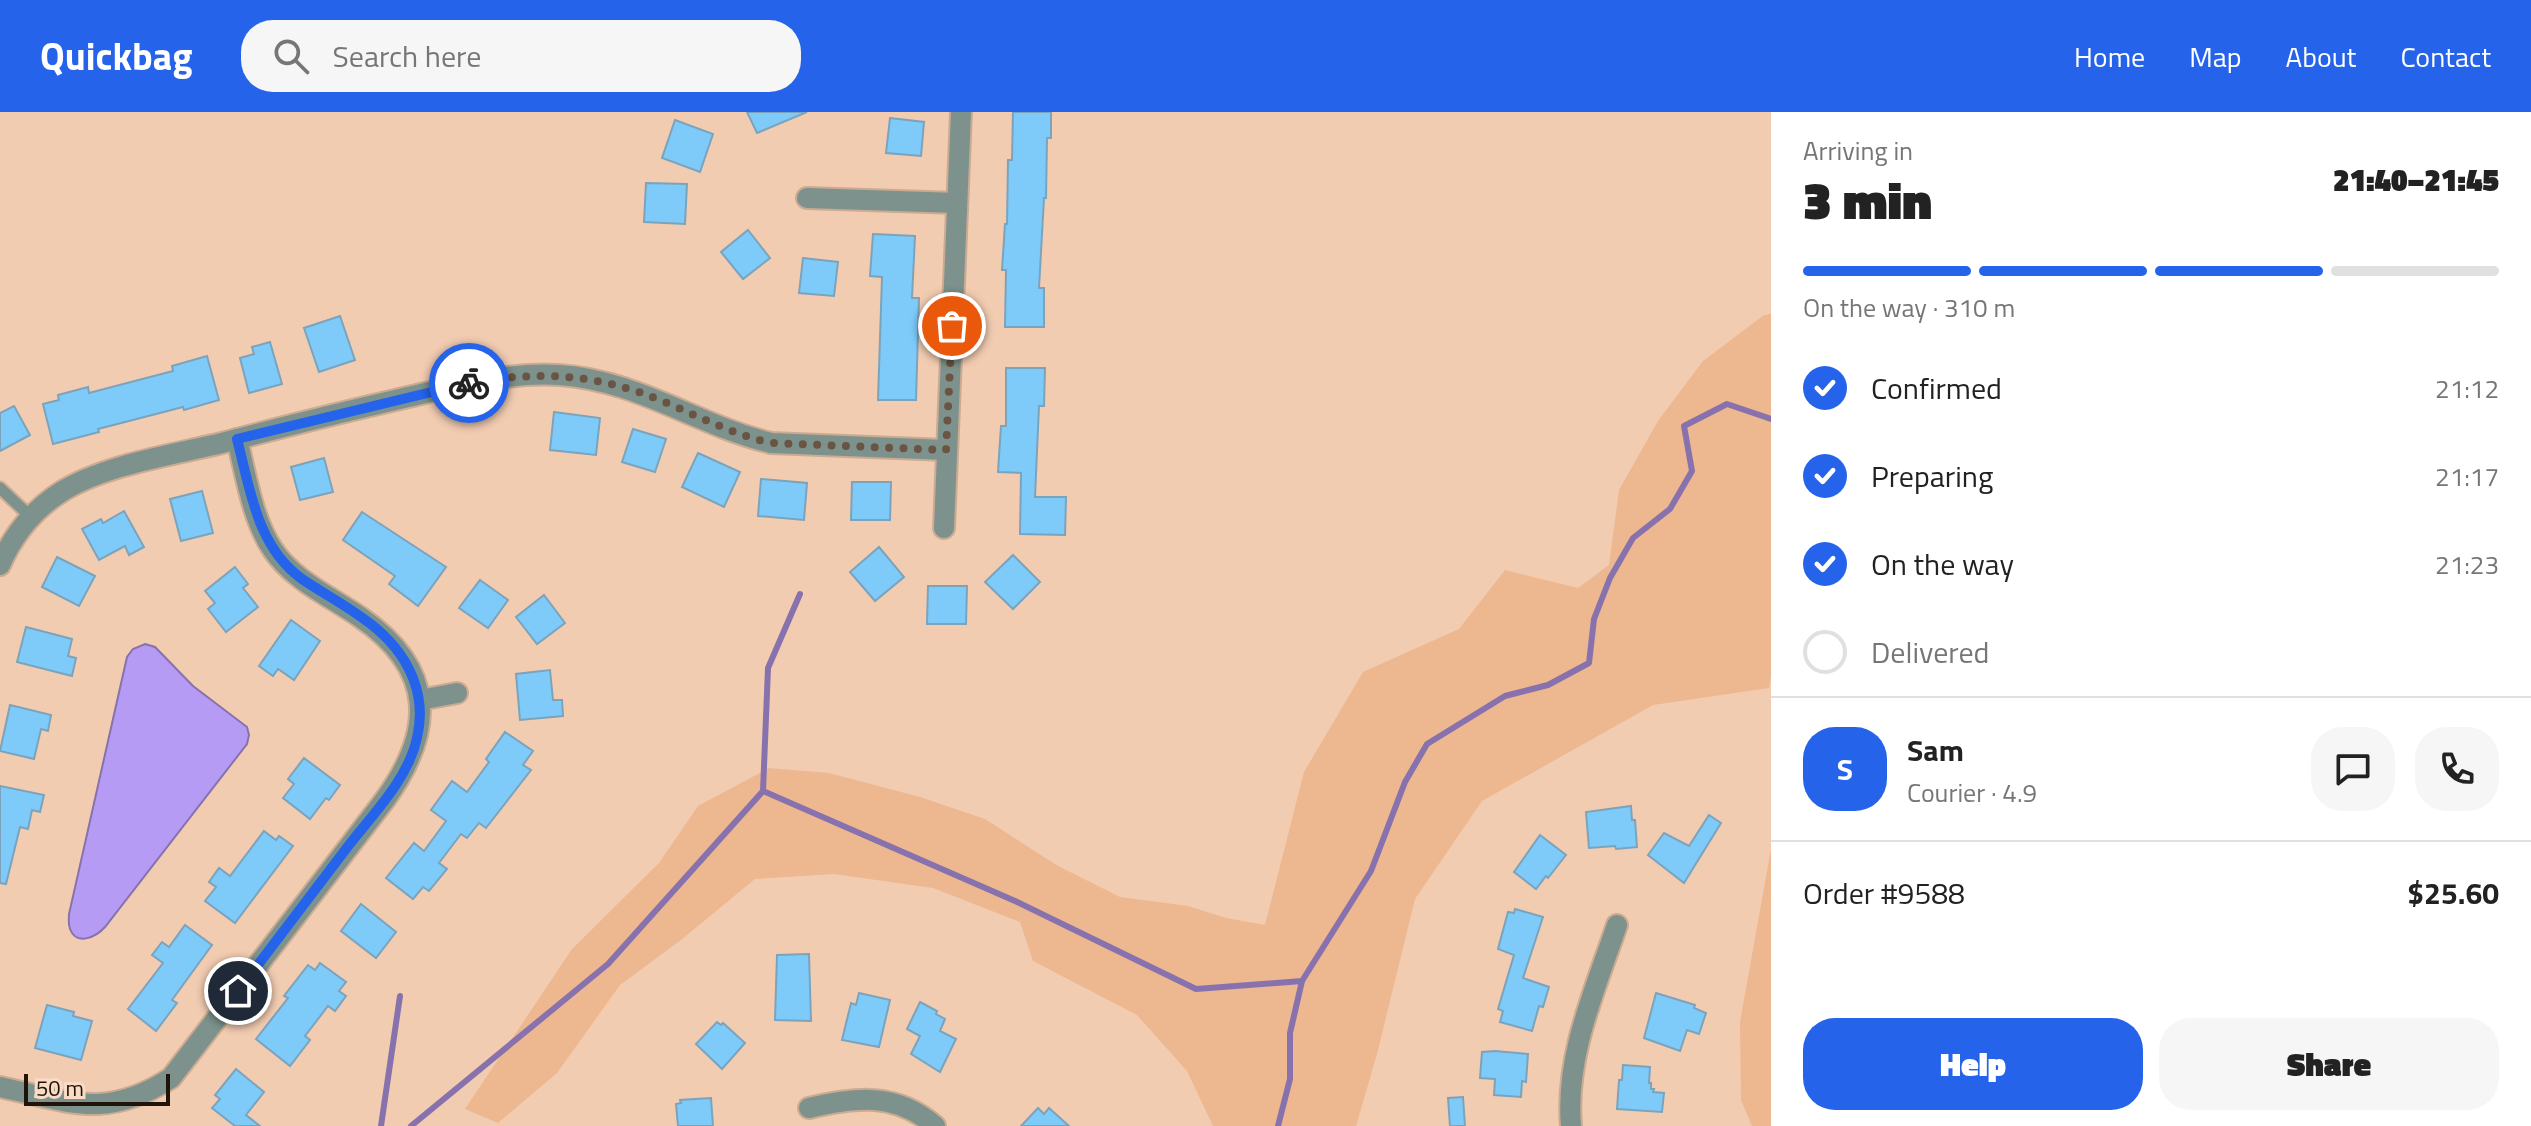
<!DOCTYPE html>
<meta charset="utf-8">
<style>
:root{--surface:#fff;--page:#f6f6f6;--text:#222;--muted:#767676;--line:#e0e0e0;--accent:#2563eb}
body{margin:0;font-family:"Titillium Web",sans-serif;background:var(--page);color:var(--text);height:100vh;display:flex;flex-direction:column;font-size:30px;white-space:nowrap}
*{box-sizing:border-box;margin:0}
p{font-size:26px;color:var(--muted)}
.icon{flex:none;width:44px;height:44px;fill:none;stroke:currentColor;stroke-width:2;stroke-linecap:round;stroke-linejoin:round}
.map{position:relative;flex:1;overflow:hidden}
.sheet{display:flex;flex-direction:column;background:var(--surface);width:760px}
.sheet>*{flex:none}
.scale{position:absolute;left:24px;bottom:20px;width:146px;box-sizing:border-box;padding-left:8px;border:4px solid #201309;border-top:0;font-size:22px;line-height:28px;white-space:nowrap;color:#201309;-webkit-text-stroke:6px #fadbc5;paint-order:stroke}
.pin{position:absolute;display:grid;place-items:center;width:68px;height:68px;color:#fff;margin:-34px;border:4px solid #fff;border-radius:50%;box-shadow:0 2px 8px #0007}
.courier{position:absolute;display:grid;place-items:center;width:80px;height:80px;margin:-40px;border:6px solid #2563eb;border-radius:50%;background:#fff;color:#222;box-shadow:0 2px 10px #0007}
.summary em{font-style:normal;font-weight:800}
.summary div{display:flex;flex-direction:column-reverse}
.summary{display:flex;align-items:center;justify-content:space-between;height:136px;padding:0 32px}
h1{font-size:52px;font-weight:800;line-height:60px}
.bar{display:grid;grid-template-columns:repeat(4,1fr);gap:12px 8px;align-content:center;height:96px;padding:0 32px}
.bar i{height:10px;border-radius:6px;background:var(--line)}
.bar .selected{background:var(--accent)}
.bar p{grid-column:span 4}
.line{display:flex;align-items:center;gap:20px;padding:0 32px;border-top:2px solid var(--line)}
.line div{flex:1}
.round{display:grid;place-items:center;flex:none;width:84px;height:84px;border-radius:32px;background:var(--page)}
ol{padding:0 32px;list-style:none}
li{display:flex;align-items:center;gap:24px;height:88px}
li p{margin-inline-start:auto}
li .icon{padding:8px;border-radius:50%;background:var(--accent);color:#fff;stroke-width:4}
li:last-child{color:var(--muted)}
li i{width:44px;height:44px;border:4px solid var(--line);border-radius:50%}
.button{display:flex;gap:16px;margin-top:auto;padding:16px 32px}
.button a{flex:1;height:92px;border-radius:32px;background:var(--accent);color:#fff;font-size:32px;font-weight:800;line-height:92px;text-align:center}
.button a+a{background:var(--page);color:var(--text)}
header{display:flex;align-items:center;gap:48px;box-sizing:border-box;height:112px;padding:0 40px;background:var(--accent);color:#fff}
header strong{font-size:38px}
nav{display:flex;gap:44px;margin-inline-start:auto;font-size:28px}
.search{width:560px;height:72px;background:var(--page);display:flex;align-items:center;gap:20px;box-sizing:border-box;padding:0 28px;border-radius:32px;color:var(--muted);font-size:30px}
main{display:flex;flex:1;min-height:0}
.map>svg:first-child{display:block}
.green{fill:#edb790}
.water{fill:#b59bf3;stroke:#8872ad;stroke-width:2}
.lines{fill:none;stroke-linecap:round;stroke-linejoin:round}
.stream{stroke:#8872ad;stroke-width:6}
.building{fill:#7ecbfa;stroke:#7ca3bc;stroke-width:2}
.lane-casing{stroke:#ccab93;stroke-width:15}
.street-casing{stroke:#ccab93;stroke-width:24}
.lane{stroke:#7d928c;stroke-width:11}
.street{stroke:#7d928c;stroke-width:20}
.done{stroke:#6a5444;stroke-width:8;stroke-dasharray:0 14.4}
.route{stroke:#2563eb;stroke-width:10}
</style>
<header>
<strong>Quickbag</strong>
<div class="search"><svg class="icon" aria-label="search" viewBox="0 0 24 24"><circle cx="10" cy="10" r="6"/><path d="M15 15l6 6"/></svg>Search here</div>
<nav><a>Home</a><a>Map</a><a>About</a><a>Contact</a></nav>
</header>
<main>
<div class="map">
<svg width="1771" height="1014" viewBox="0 0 1771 1014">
<rect width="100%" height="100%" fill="#f2ccb1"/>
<g class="green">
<polygon points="1771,202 1771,564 1769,576 1653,593 1482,689 1415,787 1377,942 1356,1014 1213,1014 1187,959 1137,903 1033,849 1020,810 933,776 834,762 755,767 681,828 620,873 557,961 498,1011 465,997 572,837 659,751 698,694 769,656 829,661 920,685 985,707 1058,754 1120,785 1188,794 1226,806 1265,813 1304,660 1363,560 1459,517 1505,458 1578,476 1609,453 1619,378 1658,309 1703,249 1764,203"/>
<polygon points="1771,737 1771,1014 1752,1014 1741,988 1740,910"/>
</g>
<path class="water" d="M145,532L155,535L193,574L247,615L249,623L247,632L105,815C97,824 77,835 70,817C68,812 69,807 69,802L127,545L133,537Z"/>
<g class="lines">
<g class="stream">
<polyline points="763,679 1015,789 1196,877 1302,869 1371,759 1405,670 1427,632 1505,584 1548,573 1589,551 1594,507 1610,466 1633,426 1670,397 1692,359 1684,314 1727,292 1771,307"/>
<polyline points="381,1014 400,884"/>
<polyline points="411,1014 608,852 763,679 768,556 800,482"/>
<polyline points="1278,1014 1290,967 1290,921 1302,869"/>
</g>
</g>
<g class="building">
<polygon points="747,0 807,0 757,21"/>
<polygon points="1013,0 1051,0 1051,26 1047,26 1046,86 1044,86 1039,176 1044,176 1044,215 1005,215 1006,158 1002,158 1005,112 1007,112 1008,48 1012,48"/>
<polygon points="890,6 924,10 921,44 886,41"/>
<polygon points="675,8 713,22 700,60 662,46"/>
<polygon points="646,71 687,72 685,112 644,110"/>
<polygon points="748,118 770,146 743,167 721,140"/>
<polygon points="873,122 915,124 912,186 919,186 916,288 878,288 882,165 870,164"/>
<polygon points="803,146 838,150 834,184 799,181"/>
<polygon points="340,204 355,248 319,260 304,216"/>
<polygon points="270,230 282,272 249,281 240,246 254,242 252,235"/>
<polygon points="207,244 219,288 184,298 183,295 98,317 99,320 53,332 43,292 59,288 58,283 88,275 89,281 173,259 172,254"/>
<polygon points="1006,256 1045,256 1044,294 1039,294 1035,385 1066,385 1065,423 1020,422 1021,361 998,360 1001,314 1006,314"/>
<polygon points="14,294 30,323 0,339 0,301"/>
<polygon points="554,300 600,306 596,343 550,338"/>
<polygon points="633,317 666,327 655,360 622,350"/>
<polygon points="698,341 740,360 724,395 682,375"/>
<polygon points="324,346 333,380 300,388 291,355"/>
<polygon points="761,367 807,371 804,408 758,404"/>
<polygon points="852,370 891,370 890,408 851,408"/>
<polygon points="202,379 213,421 181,429 170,387"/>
<polygon points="124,399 144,435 129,443 125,434 99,448 82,417 101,407 103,411"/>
<polygon points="362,400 446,455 418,494 389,472 395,464 343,428"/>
<polygon points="879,435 904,465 875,489 850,460"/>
<polygon points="1013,443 1040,470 1013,497 985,470"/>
<polygon points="57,445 95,464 79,494 42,475"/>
<polygon points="235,455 248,472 243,476 258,495 226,520 208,497 215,491 205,479"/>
<polygon points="480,468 508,488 488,516 459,496"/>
<polygon points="928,474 967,474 966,512 927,512"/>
<polygon points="544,483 565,511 537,532 516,505"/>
<polygon points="291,508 320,529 294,568 278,557 273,564 259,554"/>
<polygon points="26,515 72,527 68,544 76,546 72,564 17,550"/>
<polygon points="550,558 553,588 562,588 563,604 520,608 516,562"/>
<polygon points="10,593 51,603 48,619 41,617 34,647 0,639"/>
<polygon points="505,620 533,639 523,653 531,658 486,716 479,711 467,726 461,722 439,751 447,757 429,779 423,775 413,787 386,766 414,731 424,739 446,709 431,698 452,669 467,680 489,650 486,647"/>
<polygon points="304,646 340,673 329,688 326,686 310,707 283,686 294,672 288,667"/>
<polygon points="0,674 44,683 40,700 32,698 28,717 20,715 6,772 0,771"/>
<polygon points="1631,694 1632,708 1635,708 1637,735 1616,737 1615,734 1589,736 1586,700"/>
<polygon points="1709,703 1721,711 1684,771 1648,743 1664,721 1689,734"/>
<polygon points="264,719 276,728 279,724 293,734 235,811 205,789 216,775 209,770 219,756 230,764"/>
<polygon points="1540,723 1566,743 1548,766 1546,764 1536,777 1514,760"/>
<polygon points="361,792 396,820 376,846 341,819"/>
<polygon points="1515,797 1543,805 1523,866 1549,875 1543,895 1539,894 1532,919 1500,910 1503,899 1498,897 1514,843 1498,837 1508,800 1514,801"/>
<polygon points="185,813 212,833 172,888 177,891 156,919 128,897 163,851 152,843 162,830 169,835"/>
<polygon points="809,842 811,909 775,908 777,843"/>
<polygon points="320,851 346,870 339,879 346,884 335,899 328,894 305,924 310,928 290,954 256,927 288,886 284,884 308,853 315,858"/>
<polygon points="859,881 890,888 879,935 842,928 851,891 856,893"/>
<polygon points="1656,881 1695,893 1694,896 1706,901 1699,922 1687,918 1680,939 1644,926"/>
<polygon points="920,890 937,899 936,902 945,907 940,919 956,927 940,960 911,942 920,924 907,917"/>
<polygon points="47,893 74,900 73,904 92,909 81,948 35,936"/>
<polygon points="717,910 721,913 723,911 745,931 722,957 696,932"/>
<polygon points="1495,939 1528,942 1526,970 1522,969 1521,985 1494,983 1495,967 1480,966 1482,940"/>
<polygon points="1623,953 1650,955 1649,971 1651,971 1651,977 1654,977 1653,980 1664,981 1662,1000 1617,997 1619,968 1622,968"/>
<polygon points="236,957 264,980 246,1003 260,1014 235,1014 212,996 220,987 215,983"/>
<polygon points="1463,985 1465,1014 1450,1014 1448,986"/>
<polygon points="711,986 713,1014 678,1014 676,992 681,991 680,988"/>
<polygon points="1038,996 1044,1002 1049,996 1069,1014 1021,1014"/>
</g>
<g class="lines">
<g class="lane-casing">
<polyline id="lane" points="0,376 31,405"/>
</g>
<g class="street-casing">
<g id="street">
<polyline points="807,86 957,91"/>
<polyline points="944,416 961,0"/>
<path d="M0,453C13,423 33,398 61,380C104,353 172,343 222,331C282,315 343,300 404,286C455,274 506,260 559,263C637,268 697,313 771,331L946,338"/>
<polyline points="420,588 457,581"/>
<path d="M0,975C70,990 106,1008 171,966L384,689C435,619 436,557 360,505C331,485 293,468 273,438C252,407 246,363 237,327"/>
<path d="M809,996C856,985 896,980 935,1014"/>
<path d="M1571,1014C1565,944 1595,878 1617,813"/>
</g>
</g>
<use href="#lane" class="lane"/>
<use href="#street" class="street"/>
</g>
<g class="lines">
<path class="done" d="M469,271C539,259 596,261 662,289C698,304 732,322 771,331L946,338L952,214"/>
<path class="route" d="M238,879C275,830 312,782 349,733C374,701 408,667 417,626C427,584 410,546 378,518C355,498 327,484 302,467C257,435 250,377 237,327L469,271"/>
</g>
</svg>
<div class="scale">50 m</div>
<div class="pin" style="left:952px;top:214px;background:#ea580c"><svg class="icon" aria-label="bag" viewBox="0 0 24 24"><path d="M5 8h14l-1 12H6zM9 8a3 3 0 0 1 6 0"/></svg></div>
<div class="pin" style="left:238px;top:879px;background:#1f2937"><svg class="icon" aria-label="home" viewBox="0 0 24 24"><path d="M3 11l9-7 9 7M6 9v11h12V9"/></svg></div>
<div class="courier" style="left:469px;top:271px"><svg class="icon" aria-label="bike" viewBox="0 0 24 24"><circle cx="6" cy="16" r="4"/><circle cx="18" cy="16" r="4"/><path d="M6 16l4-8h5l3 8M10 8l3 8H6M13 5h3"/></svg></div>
</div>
<section class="sheet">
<div class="summary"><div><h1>3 min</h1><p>Arriving in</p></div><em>21:40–21:45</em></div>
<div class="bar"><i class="selected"></i><i class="selected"></i><i class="selected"></i><i></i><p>On the way · 310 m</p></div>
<ol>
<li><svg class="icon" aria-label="check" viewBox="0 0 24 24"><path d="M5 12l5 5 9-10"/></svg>Confirmed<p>21:12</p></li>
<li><svg class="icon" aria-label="check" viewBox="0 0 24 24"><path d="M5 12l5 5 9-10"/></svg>Preparing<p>21:17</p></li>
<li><svg class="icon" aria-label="check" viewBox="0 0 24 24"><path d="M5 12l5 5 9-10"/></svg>On the way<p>21:23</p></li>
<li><i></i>Delivered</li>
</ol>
<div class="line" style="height:144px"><b class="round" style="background:var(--accent);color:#fff">S</b><div><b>Sam</b><p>Courier · 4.9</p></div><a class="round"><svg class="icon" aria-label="chat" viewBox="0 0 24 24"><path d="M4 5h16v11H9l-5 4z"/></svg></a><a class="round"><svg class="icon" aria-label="phone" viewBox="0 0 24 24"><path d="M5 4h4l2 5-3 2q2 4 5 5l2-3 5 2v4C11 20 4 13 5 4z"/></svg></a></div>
<div class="line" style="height:104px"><div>Order #9588</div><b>$25.60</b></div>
<div class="button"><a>Help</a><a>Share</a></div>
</section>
</main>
